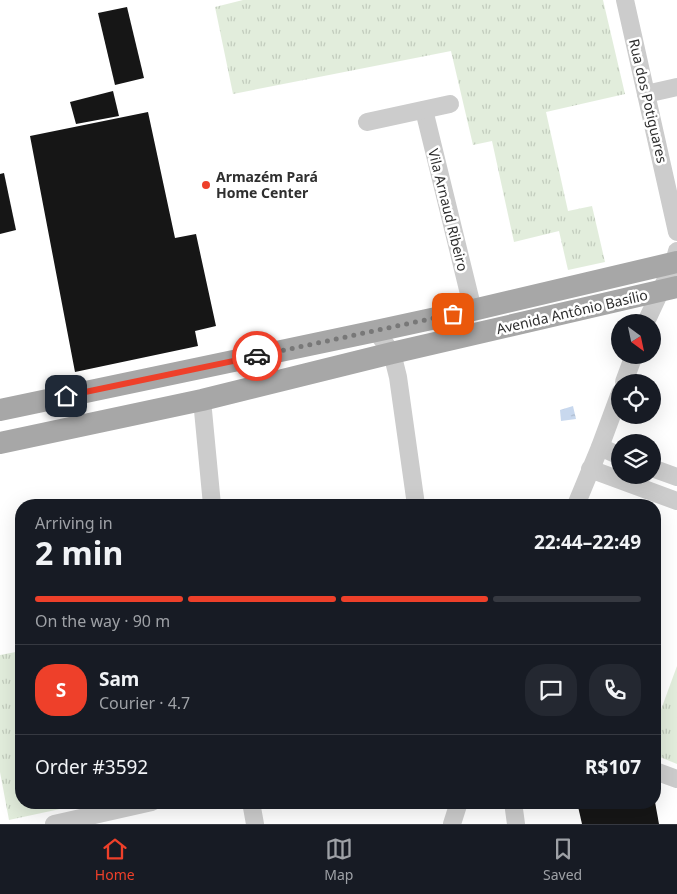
<!DOCTYPE html>
<meta charset="utf-8">
<style>
:root{--surface:#171b24;--page:#242831;--text:#f1f3f6;--muted:#9ea1a6;--line:#363941;--accent:#ee402a}
body{margin:0;font-family:"Noto Sans",sans-serif;background:var(--page);color:var(--text);height:100vh;display:flex;flex-direction:column;font-size:19px;white-space:nowrap}
*{box-sizing:border-box;margin:0}
p{font-size:16px;color:var(--muted)}
.icon{flex:none;width:28px;height:28px;fill:none;stroke:currentColor;stroke-width:2;stroke-linecap:round;stroke-linejoin:round}
.map{position:relative;flex:1;overflow:hidden}
.sheet{position:absolute;left:15px;top:499px;width:646px;height:310px;display:flex;flex-direction:column;background:var(--surface);border-radius:20px;box-shadow:0 5px 20px #0002}
.sheet>*{flex:none}
.needle{width:32px;rotate:147deg}
.buttons{position:absolute;left:611px;top:314px;display:grid;gap:10px}
.buttons a{display:grid;place-items:center;width:50px;height:50px;border-radius:50%;background:var(--surface);box-shadow:0 5px 20px #0002;font-size:25px}
.pin{position:absolute;display:grid;place-items:center;width:42px;height:42px;color:#fff;margin:-21px;border-radius:10px;box-shadow:0 2px 8px #0006}
.courier{position:absolute;display:grid;place-items:center;width:50px;height:50px;margin:-25px;border:4px solid #ee402a;border-radius:50%;background:#fff;color:#222;box-shadow:0 1px 6px #0007}
.overview em{font-style:normal;font-weight:700}
.overview div{display:flex;flex-direction:column-reverse}
.overview{display:flex;align-items:center;justify-content:space-between;height:85px;padding:0 20px}
h1{font-size:32px;font-weight:700;line-height:38px}
.bar{display:grid;grid-template-columns:repeat(4,1fr);gap:8px 5px;align-content:center;height:60px;padding:0 20px}
.bar i{height:6px;border-radius:4px;background:var(--line)}
.bar .active{background:var(--accent)}
.bar p{grid-column:span 4}
.line{display:flex;align-items:center;gap:12px;padding:0 20px;border-top:1px solid var(--line)}
.line div{flex:1}
.round{display:grid;place-items:center;flex:none;width:52px;height:52px;border-radius:20px;background:var(--page)}
.tab-bar{display:flex;justify-content:space-around;align-items:center;height:70px;border-top:1px solid var(--line);background:var(--surface);font-size:14px;color:var(--muted)}
.tab-bar a{display:grid;justify-items:center;gap:2px}
.tab-bar .active{color:var(--accent)}
.map>svg:first-child{display:block}
.grass{fill:url(#grass-tufts)}
.water{fill:url(#water-ripples)}
.building{fill:#161616}
.lines{fill:none;stroke-linecap:round;stroke-linejoin:round}
.minor{stroke:#ccc;stroke-width:18}
.major{stroke:#a7a7a7;stroke-width:22}
.done{stroke:#787878;stroke-width:5;stroke-dasharray:0 9}
.route{stroke:#ee402a;stroke-width:6}
.poi-dot{fill:#ee402a;stroke:#fff;stroke-width:2}
.labels{text-anchor:middle;stroke-width:5;stroke-linejoin:round;paint-order:stroke}
.street-label{font-size:14px;fill:#2f2f2f;stroke:#fff}
.poi-label{font-size:14px;font-weight:bold;fill:#2f2f2f;stroke:#fff;text-anchor:start}
</style>
<div class="map">
<svg width="677" height="824" viewBox="0 0 677 824">
<defs>
<pattern id="grass-tufts" width="24" height="20" patternUnits="userSpaceOnUse" patternTransform="scale(1.25)"><rect width="24" height="20" fill="#e2eddc"/><path d="M3 7l-1-3M5 7V3M7 7l1-3M15 17l-1-3M17 17v-4M19 17l1-3" fill="none" stroke="#c2ccbd"/></pattern>
<pattern id="water-ripples" width="26" height="14" patternUnits="userSpaceOnUse" patternTransform="scale(1.25)"><rect width="26" height="14" fill="#c8d8ee"/><path d="M2 4q2-2 4 0t4 0M15 11q2-2 4 0t4 0" fill="none" stroke="#acbacc"/></pattern>
</defs>
<rect width="100%" height="100%" fill="#fff"/>
<g class="grass">
<polygon points="243,0 603,0 625,94 546,112 568,211 592,206 605,262 568,270 559,231 514,242 492,141 473,145 451,51 233,94 215,7"/>
<polygon points="21,651 21,802 88,803 9,820 0,772 0,655"/>
<polygon points="677,666 677,764 655,755 655,726"/>
</g>
<polygon class="water" points="573,406 576,419 561,421 560,410"/>
<g class="building">
<polygon points="127,7 144,78 115,85 98,13"/>
<polygon points="113,91 119,116 76,124 70,102"/>
<polygon points="148,112 175,238 196,234 216,326 195,331 198,346 75,372 30,136"/>
<polygon points="4,173 16,230 0,234 0,174"/>
<polygon points="577,802 655,802 659,824 582,824"/>
</g>
<g class="lines">
<g class="minor">
<polyline points="625,0 677,232"/>
<polyline points="646,94 677,87"/>
<polyline points="424,110 473,310"/>
<polyline points="367,122 450,104"/>
<polyline points="646,322 674,262 677,251"/>
<polyline points="376,331 392,353 398,377 416,505"/>
<polyline points="624,382 634,355"/>
<polyline points="202,400 212,505"/>
<polyline points="600,447 620,456"/>
<polyline points="652,468 677,477"/>
<polyline points="590,469 677,501"/>
<polyline points="576,505 600,447 620,393"/>
<polyline points="655,771 677,779"/>
<polyline points="251,802 255,824"/>
<polyline points="513,802 516,824"/>
<polyline points="54,824 152,802"/>
<polyline points="452,824 459,802"/>
</g>
<g class="major">
<polyline points="0,410 376,331 473,310 677,262"/>
<polyline points="0,443 202,400 392,353 677,287"/>
</g>
</g>
<g class="lines">
<polyline class="done" points="257,356 453,314"/>
<polyline class="route" points="66,396 257,356"/>
</g>
<circle class="poi-dot" cx="206" cy="185" r="5"/>
<g class="labels">
<g class="street-label">
<text transform="translate(648 101) rotate(77)" y="5">Rua dos Potiguares</text>
<text transform="translate(448 210) rotate(76)" y="5">Vila Arnaud Ribeiro</text>
<text transform="translate(572 312) rotate(-13)" y="5">Avenida Antônio Basílio</text>
</g>
<g class="poi-label">
<text x="216" y="182">Armazém Pará<tspan x="216" dy="16">Home Center</tspan></text>
</g>
</g>
</svg>
<div class="buttons">
<a><svg class="needle" viewBox="-14 -14 28 28"><path d="M0-13l5 13h-10z" fill="#e53935"/><path d="M0 13l5-13h-10z" fill="#9ea1a6"/></svg></a>
<a><svg class="icon" aria-label="locate" viewBox="0 0 24 24"><circle cx="12" cy="12" r="6"/><path d="M12 2v4M12 18v4M2 12h4M18 12h4"/></svg></a>
<a><svg class="icon" aria-label="layers" viewBox="0 0 24 24"><path d="M12 4l9 5-9 5-9-5zM3 14l9 5 9-5"/></svg></a>
</div>
<div class="pin" style="left:453px;top:314px;background:#ea580c"><svg class="icon" aria-label="bag" viewBox="0 0 24 24"><path d="M5 8h14l-1 12H6zM9 8a3 3 0 0 1 6 0"/></svg></div>
<div class="pin" style="left:66px;top:396px;background:#1f2937"><svg class="icon" aria-label="home" viewBox="0 0 24 24"><path d="M3 11l9-7 9 7M6 9v11h12V9"/></svg></div>
<div class="courier" style="left:257px;top:356px"><svg class="icon" aria-label="car" viewBox="0 0 24 24"><path d="M5 17H2v-5l4-1 3-4h7l3 4 3 1v5h-3M9 17h6M6 11h13"/><circle cx="7" cy="17" r="2"/><circle cx="17" cy="17" r="2"/></svg></div>
<section class="sheet">
<div class="overview"><div><h1>2 min</h1><p>Arriving in</p></div><em>22:44–22:49</em></div>
<div class="bar"><i class="active"></i><i class="active"></i><i class="active"></i><i></i><p>On the way · 90 m</p></div>
<div class="line" style="height:90px"><b class="round" style="background:var(--accent);color:#fff">S</b><div><b>Sam</b><p>Courier · 4.7</p></div><a class="round"><svg class="icon" aria-label="chat" viewBox="0 0 24 24"><path d="M4 5h16v11H9l-5 4z"/></svg></a><a class="round"><svg class="icon" aria-label="phone" viewBox="0 0 24 24"><path d="M5 4h4l2 5-3 2q2 4 5 5l2-3 5 2v4C11 20 4 13 5 4z"/></svg></a></div>
<div class="line" style="height:65px"><div>Order #3592</div><b>R$107</b></div>
</section>
</div>
<nav class="tab-bar">
<a class="active"><svg class="icon" aria-label="home" viewBox="0 0 24 24"><path d="M3 11l9-7 9 7M6 9v11h12V9"/></svg>Home</a>
<a><svg class="icon" aria-label="map" viewBox="0 0 24 24"><path d="M3 6l6-2 6 2 6-2v14l-6 2-6-2-6 2zM9 4v14M15 6v14"/></svg>Map</a>
<a><svg class="icon" aria-label="saved" viewBox="0 0 24 24"><path d="M7 4h10v16l-5-4-5 4z"/></svg>Saved</a>
</nav>
